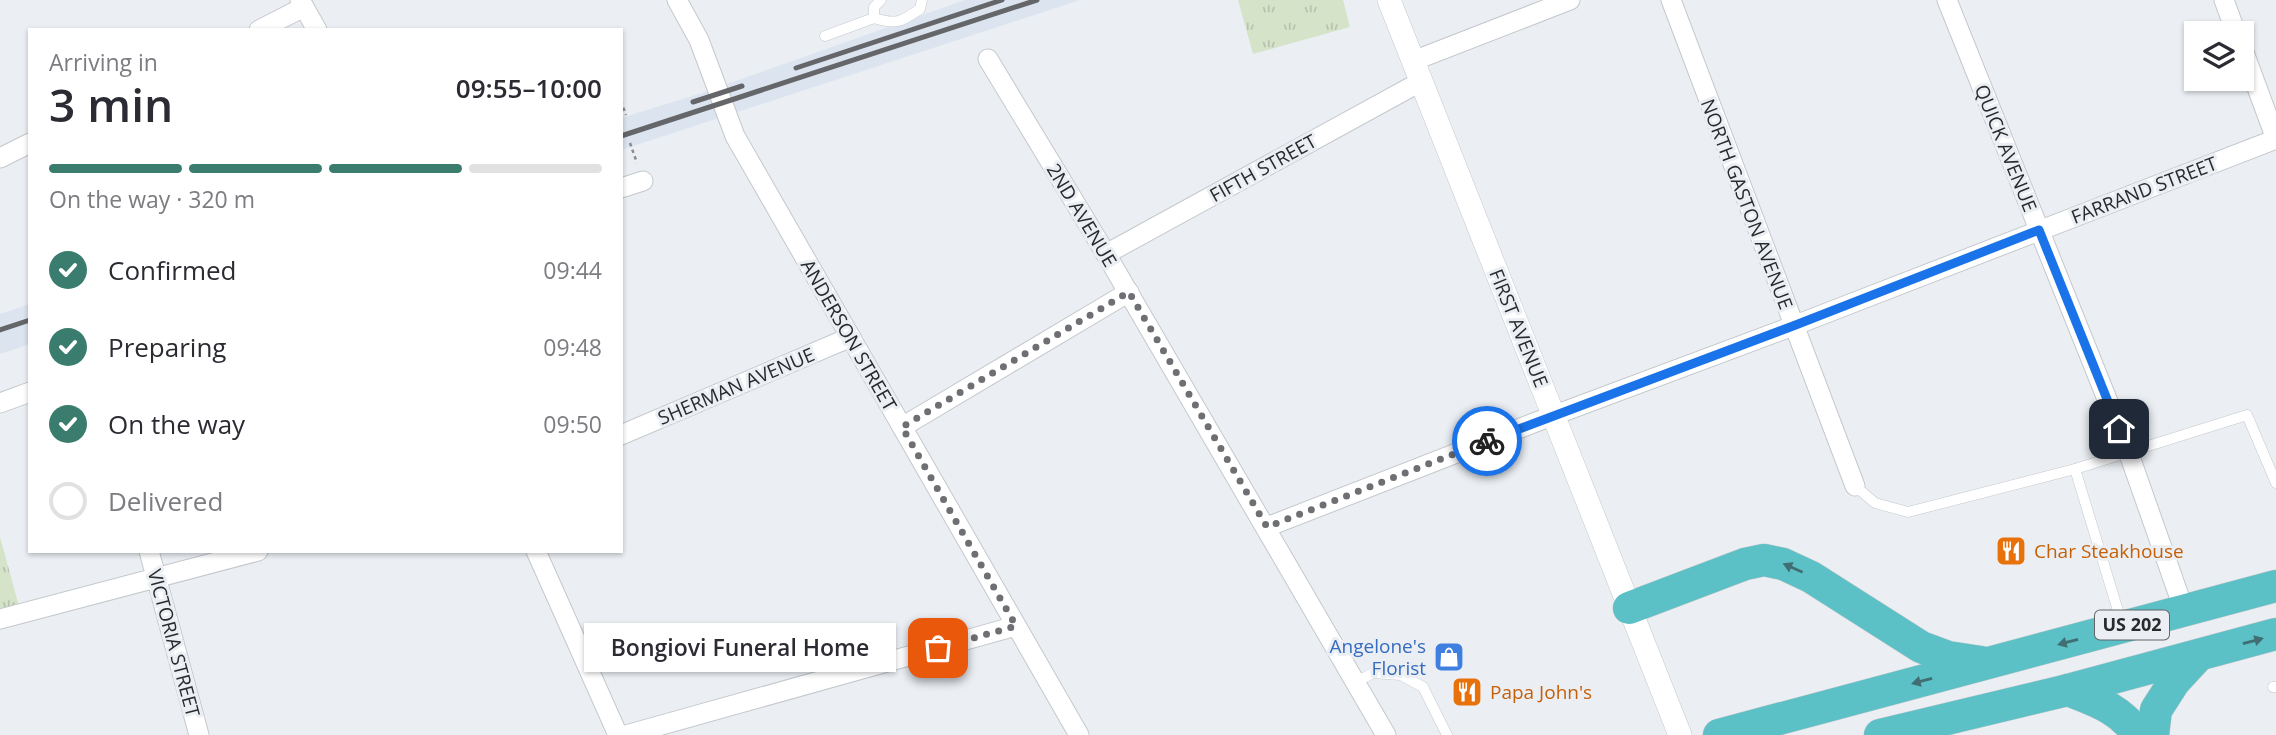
<!DOCTYPE html>
<meta charset="utf-8">
<style>
:root{--surface:#fff;--page:#f7f7f7;--text:#2b2b33;--muted:#7c7c81;--line:#e1e1e2;--accent:#3a7c6d}
body{margin:0;font-family:"Open Sans",sans-serif;background:var(--page);color:var(--text);height:100vh;display:flex;flex-direction:column;font-size:26px;white-space:nowrap}
*{box-sizing:border-box;margin:0}
p{font-size:23px;color:var(--muted)}
.icon{flex:none;width:38px;height:38px;fill:none;stroke:currentColor;stroke-width:2;stroke-linecap:round;stroke-linejoin:round}
.map{position:relative;flex:1;overflow:hidden}
.drawer{position:absolute;left:28px;top:28px;width:595px;height:525px;display:flex;flex-direction:column;background:var(--surface);border-radius:0px;box-shadow:0 2px 5px #0004}
.drawer>*{flex:none}
.controls{position:absolute;left:2184px;top:21px;display:grid;gap:14px}
.controls a{display:grid;place-items:center;width:70px;height:70px;border-radius:0px;background:var(--surface);box-shadow:0 2px 5px #0004;font-size:35px}
.pin{position:absolute;display:grid;place-items:center;width:60px;height:60px;color:#fff;margin:-30px;border-radius:14px;box-shadow:0 4px 10px #0006}
.courier{position:absolute;display:grid;place-items:center;width:70px;height:70px;margin:-35px;border:5px solid #1a73e8;border-radius:50%;background:#fff;color:#222;box-shadow:0 2px 9px #0007}
.bubble{position:absolute;height:49px;border-radius:0px;background:var(--surface);box-shadow:0 2px 5px #0004;font-size:23px;font-weight:600;line-height:49px;text-align:center}
.summary em{font-style:normal;font-weight:600}
.summary div{display:flex;flex-direction:column-reverse}
.summary{display:flex;align-items:center;justify-content:space-between;height:119px;padding:0 21px}
h1{font-size:46px;font-weight:600;line-height:52px}
.bar{display:grid;grid-template-columns:repeat(4,1fr);gap:10px 7px;align-content:center;height:84px;padding:0 21px}
.bar i{height:9px;border-radius:5px;background:var(--line)}
.bar .active{background:var(--accent)}
.bar p{grid-column:span 4}
ol{padding:0 21px;list-style:none}
li{display:flex;align-items:center;gap:21px;height:77px}
li p{margin-inline-start:auto}
li .icon{padding:7px;border-radius:50%;background:var(--accent);color:#fff;stroke-width:4}
li:last-child{color:var(--muted)}
li i{width:38px;height:38px;border:4px solid var(--line);border-radius:50%}
.map>svg:first-child{display:block}
.built{fill:#dbe4ef}
.park{fill:url(#park-tufts)}
.lines{fill:none;stroke-linecap:round;stroke-linejoin:round}
.service-casing{stroke:#c4c8cd;stroke-width:11}
.minor-casing{stroke:#c4c8cd;stroke-width:21}
.tertiary-casing{stroke:#c4c8cd;stroke-width:24}
.trunk-casing{stroke:#ccc;stroke-width:33}
.path{stroke:#898b8f;stroke-width:2.5;stroke-dasharray:3.5 3.5;stroke-linecap:butt}
.service{stroke:#fff;stroke-width:10}
.minor{stroke:#fff;stroke-width:19}
.tertiary{stroke:#fff;stroke-width:23}
.trunk{stroke:#5cc0c7;stroke-width:32}
.rail{stroke:#646669;stroke-width:5}
.oneway{fill:#406e72}
.done{stroke:#6d6f72;stroke-width:7;stroke-dasharray:0 12.6}
.route{stroke:#1a73e8;stroke-width:9}
.labels{text-anchor:middle;stroke-width:6;stroke-linejoin:round;paint-order:stroke}
.shield{fill:#ebeff4;stroke:#636568;stroke-width:2}
.shield-label{font-size:18px;font-weight:bold;fill:#292a2c}
.street-label{font-size:19px;fill:#292a2c;stroke:#ebeff4}
.food-label{font-size:19px;fill:#c56008;stroke:#ebeff4;text-anchor:start}
.shop-label{font-size:19px;fill:#366cbe;stroke:#ebeff4;text-anchor:end}
</style>
<div class="map">
<svg width="2276" height="735" viewBox="0 0 2276 735">
<defs>
<pattern id="park-tufts" width="24" height="20" patternUnits="userSpaceOnUse" patternTransform="scale(1.75)"><rect width="24" height="20" fill="#d5e3c9"/><path d="M3 7l-1-3M5 7V3M7 7l1-3M15 17l-1-3M17 17v-4M19 17l1-3" fill="none" stroke="#b7c3ad"/></pattern>
</defs>
<rect width="100%" height="100%" fill="#ebeff4"/>
<g class="built">
<polygon points="965,0 1080,0 621,150 621,118 702,93"/>
<polygon points="30,304 30,344 0,354 0,314"/>
</g>
<g class="park">
<polygon points="1238,0 1343,0 1350,27 1253,54"/>
<polygon points="0,537 20,610 0,615"/>
</g>
<g class="lines">
<g class="service-casing">
<g id="service">
<path d="M874,18C896,25 901,22 920,9L922,0"/>
<polyline points="825,36 874,18 874,7 881,0"/>
<polyline points="2075,469 2122,624"/>
<polyline points="1855,486 1875,503 1908,512 2075,469 2247,415 2276,483"/>
<polyline points="1356,682 1373,673 1401,675 1423,687 1447,735"/>
<polyline points="2273,687 2276,687"/>
</g>
</g>
<g class="minor-casing">
<g id="minor">
<polyline points="300,0 317,30"/>
<polyline points="677,0 699,40 735,136 1079,735"/>
<polyline points="1671,0 1855,486"/>
<polyline points="1947,0 2129,454 2184,610"/>
<polyline points="2224,0 2236,33"/>
<polyline points="259,30 304,7"/>
<polyline points="2242,47 2276,139"/>
<polyline points="988,59 1106,254 1386,735"/>
<polyline points="1413,61 1570,0"/>
<polyline points="0,158 30,143"/>
<polyline points="621,188 643,181"/>
<polyline points="1106,254 1420,82"/>
<polyline points="0,403 30,392"/>
<polyline points="902,427 1129,292"/>
<polyline points="621,435 851,337"/>
<polyline points="1267,527 1536,422 1793,326 2276,139"/>
<polyline points="149,551 199,735"/>
<polyline points="536,551 618,735"/>
<polyline points="0,619 258,551"/>
<polyline points="626,735 1016,626"/>
</g>
</g>
<g class="tertiary-casing">
<polyline id="tertiary" points="1389,0 1680,735"/>
</g>
<g class="trunk-casing">
<g id="trunk">
<polyline points="1629,608 1745,564 1764,560 1783,564 1811,577 1921,647 1948,657 1981,662"/>
<path d="M2068,690C2096,701 2121,709 2138,735"/>
<polyline points="1719,735 2276,586"/>
<polyline points="1880,735 2068,690 2276,634"/>
<polyline points="2153,735 2156,710 2174,682 2199,655"/>
</g>
</g>
<g class="path">
<polyline points="621,101 626,115"/>
<polyline points="630,143 637,163"/>
</g>
<use href="#service" class="service"/>
<use href="#minor" class="minor"/>
<use href="#tertiary" class="tertiary"/>
<use href="#trunk" class="trunk"/>
<g class="rail">
<polyline points="796,68 1002,0"/>
<polyline points="693,102 742,86"/>
<polyline points="621,136 1037,0"/>
<polyline points="0,330 30,320"/>
</g>
</g>
<defs><path id="oneway-solid" d="M-6-.8H1V-3.2L6.5 0L1 3.2V.8H-6Z" transform="scale(1.75)"/></defs>
<g class="oneway">
<use href="#oneway-solid" transform="translate(1793 568) rotate(-156)"/>
<use href="#oneway-solid" transform="translate(2253 641) rotate(-15)"/>
<use href="#oneway-solid" transform="translate(2068 642) rotate(165)"/>
<use href="#oneway-solid" transform="translate(1922 681) rotate(165)"/>
</g>
<g class="lines">
<polyline class="done" points="938,648 1016,626 902,427 1129,292 1267,527 1487,441"/>
<polyline class="route" points="1487,441 1793,326 2039,230 2119,429"/>
</g>
<defs>
<g id="restaurant-square" transform="scale(1.575)"><rect x="-9" y="-9" width="18" height="18" rx="4" fill="#e8710a" stroke="#ebeff4"/><path d="M-5-6h1v4h1v-4h1v4h1v-4h1v5L-1.5 .5V6h-2V.5L-5-1ZM5-6V6H3V1.5H1.5Q1.5-4 5-6Z" fill="#fff"/></g>
<g id="shop-square" transform="scale(1.575)"><rect x="-9" y="-9" width="18" height="18" rx="4" fill="#3f7fe0" stroke="#ebeff4"/><path d="M-5-2.5h2.3a2.7 3.5 0 0 1 5.4 0H5L5.5 6h-11ZM-1.5-2.5h3a1.5 2.3 0 0 0-3 0Z" fill="#fff"/></g>
</defs>
<g fill-rule="evenodd">
<use href="#restaurant-square" x="2011" y="551"/>
<use href="#shop-square" x="1449" y="657"/>
<use href="#restaurant-square" x="1467" y="692"/>
</g>
<g class="labels">
<rect class="shield" x="2095" y="610.5" width="74" height="29" rx="5"/>
<g class="shield-label">
<text x="2132" y="631">US 202</text>
</g>
<g class="street-label">
<text transform="translate(2006 148) rotate(68)" y="7">QUICK AVENUE</text>
<text transform="translate(1263 168) rotate(-29)" y="7">FIFTH STREET</text>
<text transform="translate(2144 190) rotate(-21)" y="7">FARRAND STREET</text>
<text transform="translate(1747 204) rotate(69)" y="7">NORTH GASTON AVENUE</text>
<text transform="translate(1082 215) rotate(59)" y="7">2ND AVENUE</text>
<text transform="translate(1519 328) rotate(68)" y="7">FIRST AVENUE</text>
<text transform="translate(849 335) rotate(60)" y="7">ANDERSON STREET</text>
<text transform="translate(736 386) rotate(-23)" y="7">SHERMAN AVENUE</text>
<text transform="translate(174 643) rotate(75)" y="7">VICTORIA STREET</text>
</g>
<g class="food-label">
<text x="2034" y="558">Char Steakhouse</text>
<text x="1490" y="699">Papa John's</text>
</g>
<g class="shop-label">
<text x="1426" y="653">Angelone's<tspan x="1426" dy="22">Florist</tspan></text>
</g>
</g>
</svg>
<div class="controls">
<a><svg class="icon" aria-label="layers" viewBox="0 0 24 24"><path d="M12 4l9 5-9 5-9-5zM3 14l9 5 9-5"/></svg></a>
</div>
<div class="pin" style="left:938px;top:648px;background:#ea580c"><svg class="icon" aria-label="bag" viewBox="0 0 24 24"><path d="M5 8h14l-1 12H6zM9 8a3 3 0 0 1 6 0"/></svg></div>
<div class="pin" style="left:2119px;top:429px;background:#1f2937"><svg class="icon" aria-label="home" viewBox="0 0 24 24"><path d="M3 11l9-7 9 7M6 9v11h12V9"/></svg></div>
<div class="courier" style="left:1487px;top:441px"><svg class="icon" aria-label="bike" viewBox="0 0 24 24"><circle cx="6" cy="16" r="4"/><circle cx="18" cy="16" r="4"/><path d="M6 16l4-8h5l3 8M10 8l3 8H6M13 5h3"/></svg></div>
<div class="bubble" style="left:584px;top:623px;width:312px">Bongiovi Funeral Home</div>
<section class="drawer">
<div class="summary"><div><h1>3 min</h1><p>Arriving in</p></div><em>09:55–10:00</em></div>
<div class="bar"><i class="active"></i><i class="active"></i><i class="active"></i><i></i><p>On the way · 320 m</p></div>
<ol>
<li><svg class="icon" aria-label="check" viewBox="0 0 24 24"><path d="M5 12l5 5 9-10"/></svg>Confirmed<p>09:44</p></li>
<li><svg class="icon" aria-label="check" viewBox="0 0 24 24"><path d="M5 12l5 5 9-10"/></svg>Preparing<p>09:48</p></li>
<li><svg class="icon" aria-label="check" viewBox="0 0 24 24"><path d="M5 12l5 5 9-10"/></svg>On the way<p>09:50</p></li>
<li><i></i>Delivered</li>
</ol>
</section>
</div>
